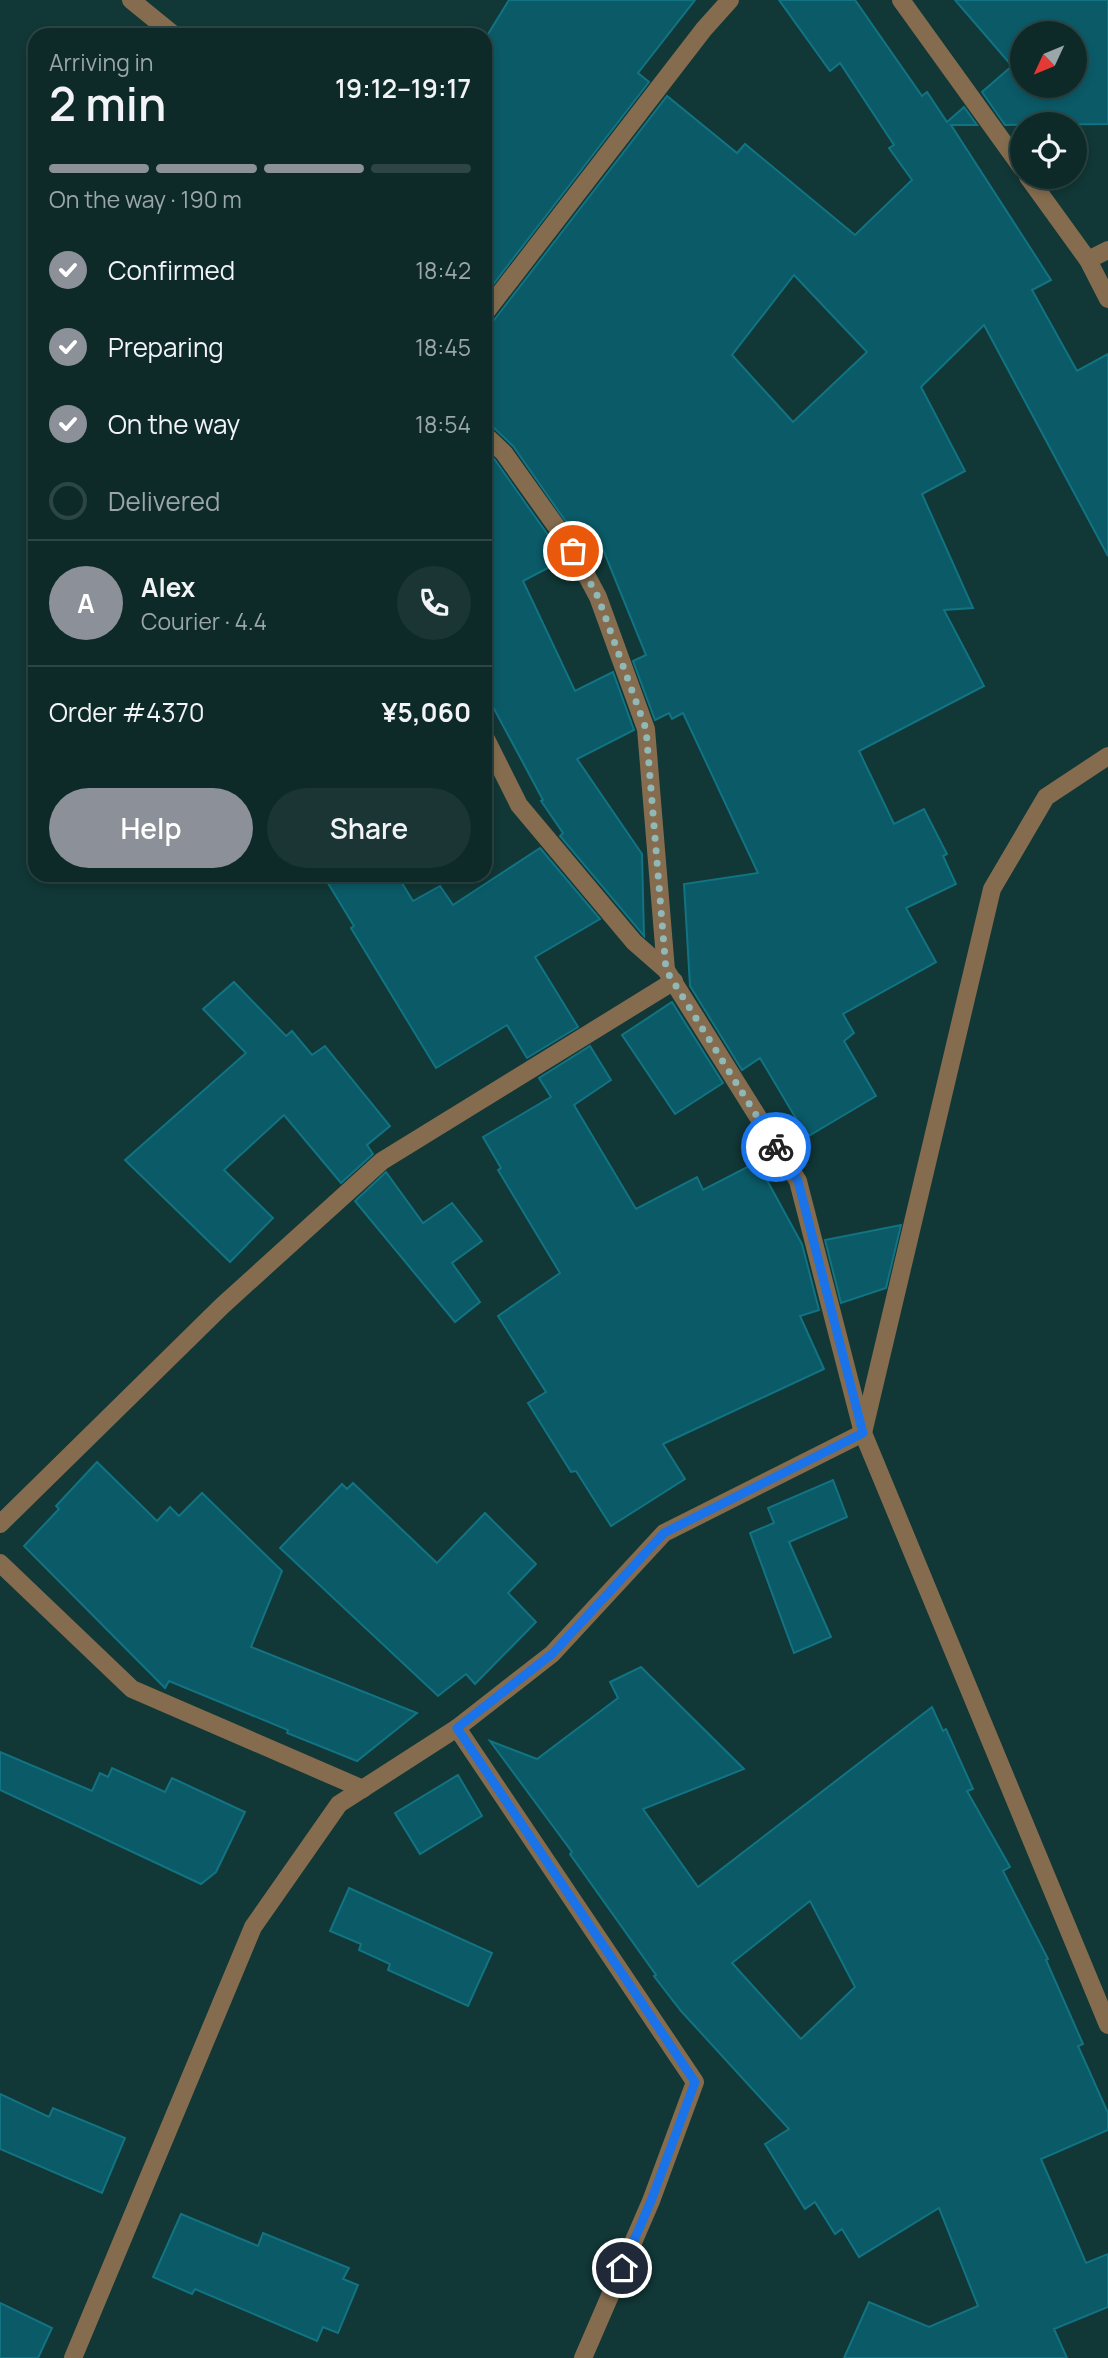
<!DOCTYPE html>
<meta charset="utf-8">
<style>
:root{--surface:#0d2928;--page:#1b3534;--text:#f1f3f6;--muted:#9aa6a8;--line:#2d4545;--accent:#8c9099}
body{margin:0;font-family:Manrope,sans-serif;background:var(--page);color:var(--text);height:100vh;display:flex;flex-direction:column;font-size:26px;white-space:nowrap}
*{box-sizing:border-box;margin:0}
p{font-size:23px;color:var(--muted)}
.icon{flex:none;width:38px;height:38px;fill:none;stroke:currentColor;stroke-width:2;stroke-linecap:round;stroke-linejoin:round}
.map{position:relative;flex:1;overflow:hidden}
.details{position:absolute;left:28px;top:28px;width:464px;height:854px;display:flex;flex-direction:column;background:var(--surface);border-radius:21px;box-shadow:0 4px 10px #0003,0 0 0 2px var(--line)}
.details>*{flex:none}
.needle{width:46px;rotate:226deg}
.controls{position:absolute;left:1010px;top:21px;display:grid;gap:14px}
.controls a{display:grid;place-items:center;width:77px;height:77px;border-radius:50%;background:var(--surface);box-shadow:0 4px 10px #0003,0 0 0 2px var(--line);font-size:35px}
.pin{position:absolute;display:grid;place-items:center;width:60px;height:60px;color:#fff;margin:-30px;border:4px solid #fff;border-radius:50%;box-shadow:0 2px 7px #0007}
.courier{position:absolute;display:grid;place-items:center;width:70px;height:70px;margin:-35px;border:5px solid #1a73e8;border-radius:50%;background:#fff;color:#222;box-shadow:0 2px 9px #0007}
.summary em{font-style:normal;font-weight:600}
.summary div{display:flex;flex-direction:column-reverse}
.summary{display:flex;align-items:center;justify-content:space-between;height:119px;padding:0 21px}
h1{font-size:46px;font-weight:600;line-height:52px}
.bar{display:grid;grid-template-columns:repeat(4,1fr);gap:10px 7px;align-content:center;height:84px;padding:0 21px}
.bar i{height:9px;border-radius:5px;background:var(--line)}
.bar .selected{background:var(--accent)}
.bar p{grid-column:span 4}
.line{display:flex;align-items:center;gap:18px;padding:0 21px;border-top:2px solid var(--line)}
.line div{flex:1}
.round{display:grid;place-items:center;flex:none;width:74px;height:74px;border-radius:37px;background:var(--page)}
ol{padding:0 21px;list-style:none}
li{display:flex;align-items:center;gap:21px;height:77px}
li p{margin-inline-start:auto}
li .icon{padding:7px;border-radius:50%;background:var(--accent);color:#fff;stroke-width:4}
li:last-child{color:var(--muted)}
li i{width:38px;height:38px;border:4px solid var(--line);border-radius:50%}
.cta{display:flex;gap:14px;margin-top:auto;padding:14px 21px}
.cta a{flex:1;height:80px;border-radius:42px;background:var(--accent);color:#fff;font-size:28px;font-weight:600;line-height:80px;text-align:center}
.cta a+a{background:var(--page);color:var(--text)}
.map>svg:first-child{display:block}
.building{fill:#0b5a67;stroke:#127383;stroke-width:2;fill-rule:evenodd}
.lines{fill:none;stroke-linecap:round;stroke-linejoin:round}
.street{stroke:#856c4e;stroke-width:18}
.done{stroke:#90b8b6;stroke-width:7;stroke-dasharray:0 12.6}
.route{stroke:#1a73e8;stroke-width:9}
</style>
<div class="map">
<svg width="1108" height="2358" viewBox="0 0 1108 2358">
<rect width="100%" height="100%" fill="#113736"/>
<g class="building">
<polygon points="509,0 695,0 638,73 649,82 485,295 485,39"/>
<path d="M779,0H855L922,96L927,92L947,122L964,107L977,125H951L1051,280L1032,290L1077,371L1108,354V556L984,325L921,387L965,471L922,494L973,608L944,610L984,686L859,751L894,824L924,809L947,854L943,856L956,884L906,908L936,962L843,1014L854,1033L844,1041L876,1096L807,1137L760,1058L742,1070L690,986L684,884L758,873L683,713L672,719L669,713L655,720L633,661L646,655L600,542L585,549L513,446L493,427L485,424V324L494,320L667,96L737,153L745,144L855,235L912,180L889,148L894,145L840,63L830,71ZM794,275L867,352L793,422L732,355Z"/>
<path d="M955,0H1108V124L1005,125L982,92L1012,66ZM1022,33H1074V86H1022Z"/>
<polygon points="485,450 495,460 565,559 523,581 575,691 613,672 634,730 577,759 642,854 644,936 560,836 563,833 541,801 543,800 485,692"/>
<polygon points="540,848 600,919 535,957 578,1027 527,1058 507,1025 436,1068 351,928 354,926 323,875 397,875 413,901 440,886 453,905"/>
<polygon points="234,982 286,1036 292,1031 312,1055 325,1046 390,1126 367,1145 373,1154 341,1183 284,1115 224,1170 273,1218 230,1262 125,1160 246,1053 203,1009"/>
<polygon points="672,1002 723,1083 675,1114 622,1035"/>
<polygon points="590,1046 611,1080 574,1105 636,1209 697,1177 703,1190 757,1162 802,1244 819,1310 800,1316 824,1369 663,1444 685,1479 611,1526 576,1471 571,1472 528,1403 546,1392 498,1316 560,1273 498,1170 501,1168 483,1137 551,1097 539,1078"/>
<polygon points="386,1172 423,1223 452,1203 482,1241 452,1263 480,1302 455,1322 355,1201"/>
<polygon points="901,1225 886,1288 841,1303 825,1240"/>
<polygon points="97,1462 157,1521 170,1507 179,1516 202,1493 282,1571 251,1647 417,1713 357,1761 287,1733 288,1730 169,1681 165,1688 24,1546 59,1509 56,1506"/>
<polygon points="833,1480 847,1517 789,1542 831,1637 794,1653 750,1533 774,1523 768,1508"/>
<polygon points="353,1483 437,1563 485,1513 536,1564 508,1593 536,1622 475,1684 466,1674 438,1696 280,1548 342,1484 347,1489"/>
<path d="M641,1667L744,1769L643,1809L698,1887L932,1707L943,1731L946,1729L973,1789L967,1791L1010,1867L1003,1871L1048,1959L1046,1960L1083,2044L1078,2046L1108,2113V2130L1041,2159L1086,2263L1108,2254V2307L1054,2329L1067,2358H844L869,2302L929,2327L978,2306L939,2208L859,2257L842,2229L835,2234L815,2202L805,2209L765,2144L789,2129L681,2011L654,1976L656,1975L570,1854L572,1852L490,1741L537,1759L618,1698L610,1682ZM810,1901L855,1987L801,2039L732,1963Z"/>
<polygon points="0,1752 92,1791 100,1773 108,1777 112,1768 165,1792 172,1778 245,1812 216,1872 201,1884 0,1790"/>
<polygon points="458,1775 482,1816 420,1854 395,1813"/>
<polygon points="349,1888 492,1953 468,2006 388,1970 390,1964 359,1950 361,1944 330,1931"/>
<polygon points="0,2094 49,2117 53,2108 125,2138 102,2193 0,2149"/>
<polygon points="181,2214 258,2246 263,2233 349,2268 343,2279 358,2285 338,2333 323,2327 317,2341 195,2289 192,2294 153,2277"/>
<polygon points="0,2303 52,2328 38,2358 0,2358"/>
</g>
<g class="lines">
<g class="street">
<polyline points="131,0 174,35"/>
<polyline points="901,0 1022,168"/>
<polyline points="1028,177 1088,260 1108,299"/>
<polyline points="1088,260 1108,250"/>
<polyline points="485,313 704,29 730,0"/>
<polyline points="485,435 504,453 573,550 598,597 646,729 666,970"/>
<polyline points="485,737 519,805 634,942 666,970 798,1181 863,1433 1108,2025"/>
<polyline points="0,1524 222,1306 382,1161 674,981"/>
<polyline points="0,1563 132,1689 363,1789"/>
<polyline points="457,1728 695,2082 651,2201 583,2358"/>
<polyline points="73,2358 253,1927 339,1804 457,1728 552,1654 664,1533 863,1433 992,889 1046,797 1108,756"/>
</g>
</g>
<g class="lines">
<polyline class="done" points="573,551 598,597 646,729 666,970 776,1147"/>
<polyline class="route" points="622,2268 651,2201 695,2082 457,1728 552,1654 664,1533 863,1433 798,1181 776,1147"/>
</g>
</svg>
<div class="controls">
<a><svg class="needle" viewBox="-14 -14 28 28"><path d="M0-13l5 13h-10z" fill="#e53935"/><path d="M0 13l5-13h-10z" fill="#9aa6a8"/></svg></a>
<a><svg class="icon" aria-label="locate" viewBox="0 0 24 24"><circle cx="12" cy="12" r="6"/><path d="M12 2v4M12 18v4M2 12h4M18 12h4"/></svg></a>
</div>
<div class="pin" style="left:573px;top:551px;background:#ea580c"><svg class="icon" aria-label="bag" viewBox="0 0 24 24"><path d="M5 8h14l-1 12H6zM9 8a3 3 0 0 1 6 0"/></svg></div>
<div class="pin" style="left:622px;top:2268px;background:#1f2937"><svg class="icon" aria-label="home" viewBox="0 0 24 24"><path d="M3 11l9-7 9 7M6 9v11h12V9"/></svg></div>
<div class="courier" style="left:776px;top:1147px"><svg class="icon" aria-label="bike" viewBox="0 0 24 24"><circle cx="6" cy="16" r="4"/><circle cx="18" cy="16" r="4"/><path d="M6 16l4-8h5l3 8M10 8l3 8H6M13 5h3"/></svg></div>
<section class="details">
<div class="summary"><div><h1>2 min</h1><p>Arriving in</p></div><em>19:12–19:17</em></div>
<div class="bar"><i class="selected"></i><i class="selected"></i><i class="selected"></i><i></i><p>On the way · 190 m</p></div>
<ol>
<li><svg class="icon" aria-label="check" viewBox="0 0 24 24"><path d="M5 12l5 5 9-10"/></svg>Confirmed<p>18:42</p></li>
<li><svg class="icon" aria-label="check" viewBox="0 0 24 24"><path d="M5 12l5 5 9-10"/></svg>Preparing<p>18:45</p></li>
<li><svg class="icon" aria-label="check" viewBox="0 0 24 24"><path d="M5 12l5 5 9-10"/></svg>On the way<p>18:54</p></li>
<li><i></i>Delivered</li>
</ol>
<div class="line" style="height:126px"><b class="round" style="background:var(--accent);color:#fff">A</b><div><b>Alex</b><p>Courier · 4.4</p></div><a class="round"><svg class="icon" aria-label="phone" viewBox="0 0 24 24"><path d="M5 4h4l2 5-3 2q2 4 5 5l2-3 5 2v4C11 20 4 13 5 4z"/></svg></a></div>
<div class="line" style="height:91px"><div>Order #4370</div><b>¥5,060</b></div>
<div class="cta"><a>Help</a><a>Share</a></div>
</section>
</div>
